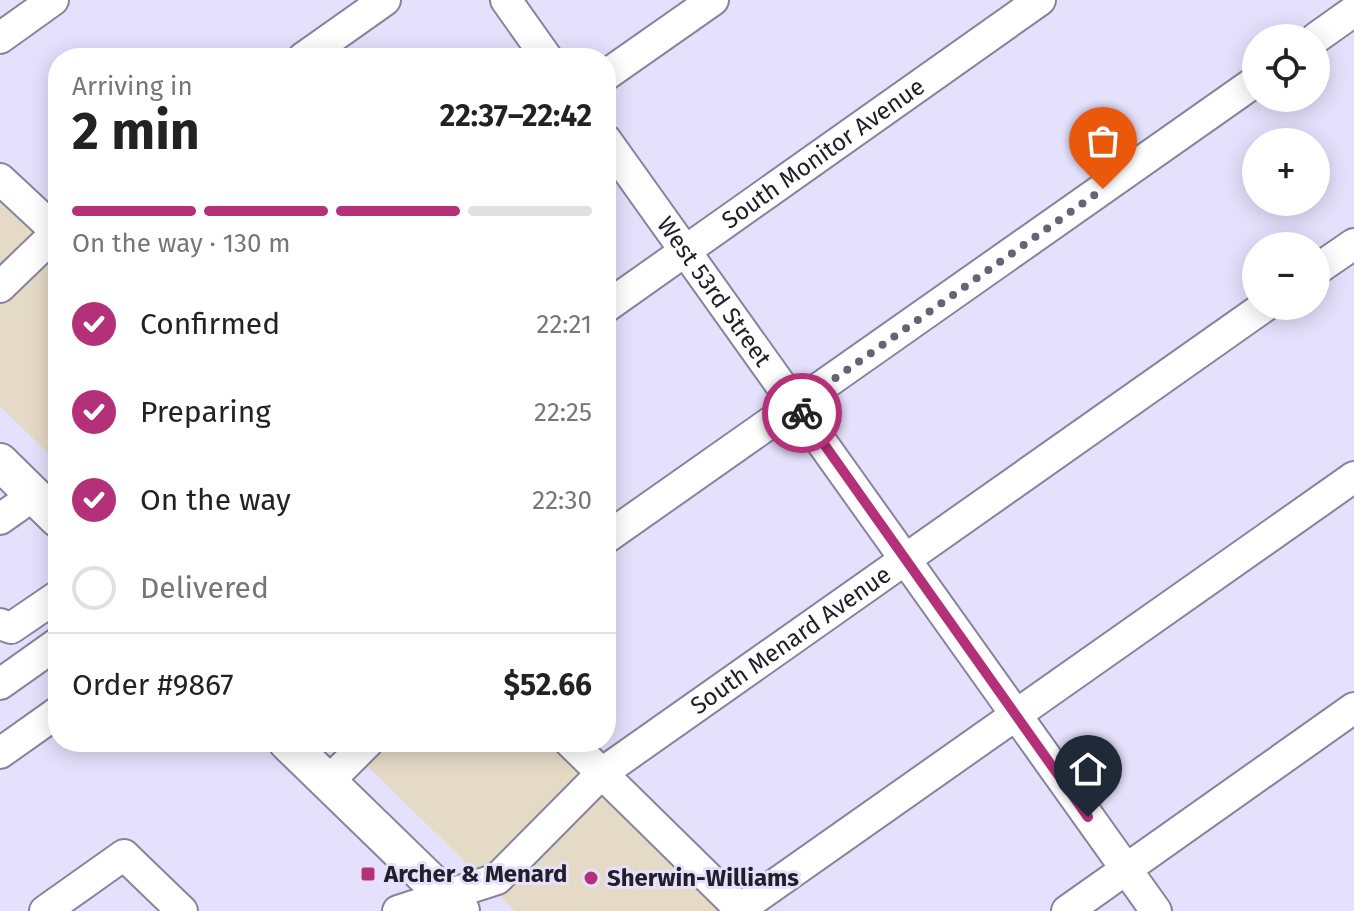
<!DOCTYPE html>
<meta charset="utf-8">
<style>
:root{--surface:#fff;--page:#f2f2f2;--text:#222;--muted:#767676;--line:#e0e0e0;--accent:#b43179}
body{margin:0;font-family:"Fira Sans",sans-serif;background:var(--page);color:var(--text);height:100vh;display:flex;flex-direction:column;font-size:30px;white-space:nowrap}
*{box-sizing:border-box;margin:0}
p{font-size:26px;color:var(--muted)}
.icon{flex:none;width:44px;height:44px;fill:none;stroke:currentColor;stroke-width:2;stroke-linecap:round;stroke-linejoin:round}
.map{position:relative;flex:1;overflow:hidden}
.panel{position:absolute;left:48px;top:48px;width:568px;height:704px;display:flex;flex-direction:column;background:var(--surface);border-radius:32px;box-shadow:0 4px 20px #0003}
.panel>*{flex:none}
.tools{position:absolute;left:1242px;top:24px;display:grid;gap:16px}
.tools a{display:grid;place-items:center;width:88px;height:88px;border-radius:50%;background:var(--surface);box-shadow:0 4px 20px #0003;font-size:40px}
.pin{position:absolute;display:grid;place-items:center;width:68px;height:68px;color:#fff;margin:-82px -34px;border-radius:50% 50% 50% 0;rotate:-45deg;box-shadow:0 0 8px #0007}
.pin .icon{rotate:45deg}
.courier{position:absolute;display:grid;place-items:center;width:80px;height:80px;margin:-40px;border:6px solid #b43179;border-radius:50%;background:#fff;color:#222;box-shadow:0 2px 10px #0007}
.headline em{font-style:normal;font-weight:700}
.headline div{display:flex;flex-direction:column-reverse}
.headline{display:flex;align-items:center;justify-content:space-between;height:136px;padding:0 24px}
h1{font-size:52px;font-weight:700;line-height:60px}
.bar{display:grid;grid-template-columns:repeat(4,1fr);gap:12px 8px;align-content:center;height:96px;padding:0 24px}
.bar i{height:10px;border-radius:6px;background:var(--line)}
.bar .selected{background:var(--accent)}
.bar p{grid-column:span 4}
.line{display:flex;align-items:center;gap:20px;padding:0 24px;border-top:2px solid var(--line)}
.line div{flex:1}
ol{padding:0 24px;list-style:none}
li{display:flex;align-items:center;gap:24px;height:88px}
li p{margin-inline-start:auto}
li .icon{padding:8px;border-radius:50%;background:var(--accent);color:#fff;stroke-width:4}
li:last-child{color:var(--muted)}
li i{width:44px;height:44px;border:4px solid var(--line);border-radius:50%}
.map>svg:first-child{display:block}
.commercial{fill:#e5dac6}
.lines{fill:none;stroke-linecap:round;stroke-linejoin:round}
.minor-casing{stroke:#87839c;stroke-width:34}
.major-casing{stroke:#87839c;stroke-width:40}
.minor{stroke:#fff;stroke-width:30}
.major{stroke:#fff;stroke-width:36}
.done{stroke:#666474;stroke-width:8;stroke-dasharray:0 14.4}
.route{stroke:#b43179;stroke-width:10}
.poi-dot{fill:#b43179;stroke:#e5e1fd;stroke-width:3}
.labels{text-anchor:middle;stroke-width:6;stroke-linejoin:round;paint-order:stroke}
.street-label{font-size:24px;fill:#21202a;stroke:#e5e1fd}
.poi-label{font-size:24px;font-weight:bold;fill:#21202a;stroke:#e5e1fd;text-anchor:start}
</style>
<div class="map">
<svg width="1354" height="911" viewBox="0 0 1354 911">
<rect width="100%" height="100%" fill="#e5e1fd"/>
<g class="commercial">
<polygon points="0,183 58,240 58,463 0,406"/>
<polygon points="343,742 567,742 739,911 515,911"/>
</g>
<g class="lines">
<g class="minor-casing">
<g id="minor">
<polyline points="506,0 547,58"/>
<polyline points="0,38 53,0"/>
<polyline points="1316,38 1354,11"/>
<polyline points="303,58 385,0"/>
<polyline points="606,75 713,0"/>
<path id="s1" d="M606,140L1156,911"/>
<polyline points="0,179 58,233"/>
<polyline points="1316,270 1354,244"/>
<polyline points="0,287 58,231"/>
<path id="s2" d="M606,307L1040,0"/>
<polyline points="0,519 34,495"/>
<polyline points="606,538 1256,81"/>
<polyline points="0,624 11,628 58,596"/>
<polyline points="0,684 58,643"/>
<polyline points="570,742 742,911"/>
<polyline points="0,753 58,712"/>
<polyline points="328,782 368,742"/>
<polyline points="740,909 1354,477"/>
<polyline points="45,911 124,855 182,911"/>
<path id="s3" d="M398,911L497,879L602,773L1265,306"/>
<polyline points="1067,911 1354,708"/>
</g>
</g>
<g class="major-casing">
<g id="major">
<polyline points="0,462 58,519"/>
<polyline points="287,742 461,911"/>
</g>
</g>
<use href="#minor" class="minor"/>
<use href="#major" class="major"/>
</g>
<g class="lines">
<polyline class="done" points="802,413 796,406 1103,189"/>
<polyline class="route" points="802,413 1088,817"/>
</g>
<g class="poi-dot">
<rect x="360" y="866" width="16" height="16" rx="4"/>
<circle cx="591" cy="878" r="8"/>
</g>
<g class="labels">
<g class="street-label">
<text dy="8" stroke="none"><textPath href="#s2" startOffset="266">South Monitor Avenue</textPath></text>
<text dy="8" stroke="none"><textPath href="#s1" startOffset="186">West 53rd Street</textPath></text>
<text dy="8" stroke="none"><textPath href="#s3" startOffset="484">South Menard Avenue</textPath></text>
</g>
<g class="poi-label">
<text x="384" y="882">Archer &amp; Menard</text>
<text x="607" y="886">Sherwin-Williams</text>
</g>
</g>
</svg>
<div class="tools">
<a><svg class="icon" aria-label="locate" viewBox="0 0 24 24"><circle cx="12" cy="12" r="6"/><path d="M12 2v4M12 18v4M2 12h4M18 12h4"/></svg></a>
<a>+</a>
<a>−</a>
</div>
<div class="pin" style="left:1103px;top:189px;background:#ea580c"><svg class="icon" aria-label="bag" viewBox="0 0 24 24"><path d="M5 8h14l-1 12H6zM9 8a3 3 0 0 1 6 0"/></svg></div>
<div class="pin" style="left:1088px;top:817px;background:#1f2937"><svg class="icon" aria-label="home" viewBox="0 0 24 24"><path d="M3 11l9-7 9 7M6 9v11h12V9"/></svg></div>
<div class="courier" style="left:802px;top:413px"><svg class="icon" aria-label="bike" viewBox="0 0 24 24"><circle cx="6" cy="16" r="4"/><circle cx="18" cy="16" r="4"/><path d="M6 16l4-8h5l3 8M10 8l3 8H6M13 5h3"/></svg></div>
<section class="panel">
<div class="headline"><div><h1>2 min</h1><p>Arriving in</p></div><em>22:37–22:42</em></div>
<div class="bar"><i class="selected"></i><i class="selected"></i><i class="selected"></i><i></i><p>On the way · 130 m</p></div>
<ol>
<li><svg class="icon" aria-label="check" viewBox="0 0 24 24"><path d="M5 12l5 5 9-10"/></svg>Confirmed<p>22:21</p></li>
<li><svg class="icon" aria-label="check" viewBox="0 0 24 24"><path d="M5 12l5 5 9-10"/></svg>Preparing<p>22:25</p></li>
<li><svg class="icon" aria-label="check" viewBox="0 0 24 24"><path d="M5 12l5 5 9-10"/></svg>On the way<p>22:30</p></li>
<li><i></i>Delivered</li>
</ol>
<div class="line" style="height:104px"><div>Order #9867</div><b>$52.66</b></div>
</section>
</div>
